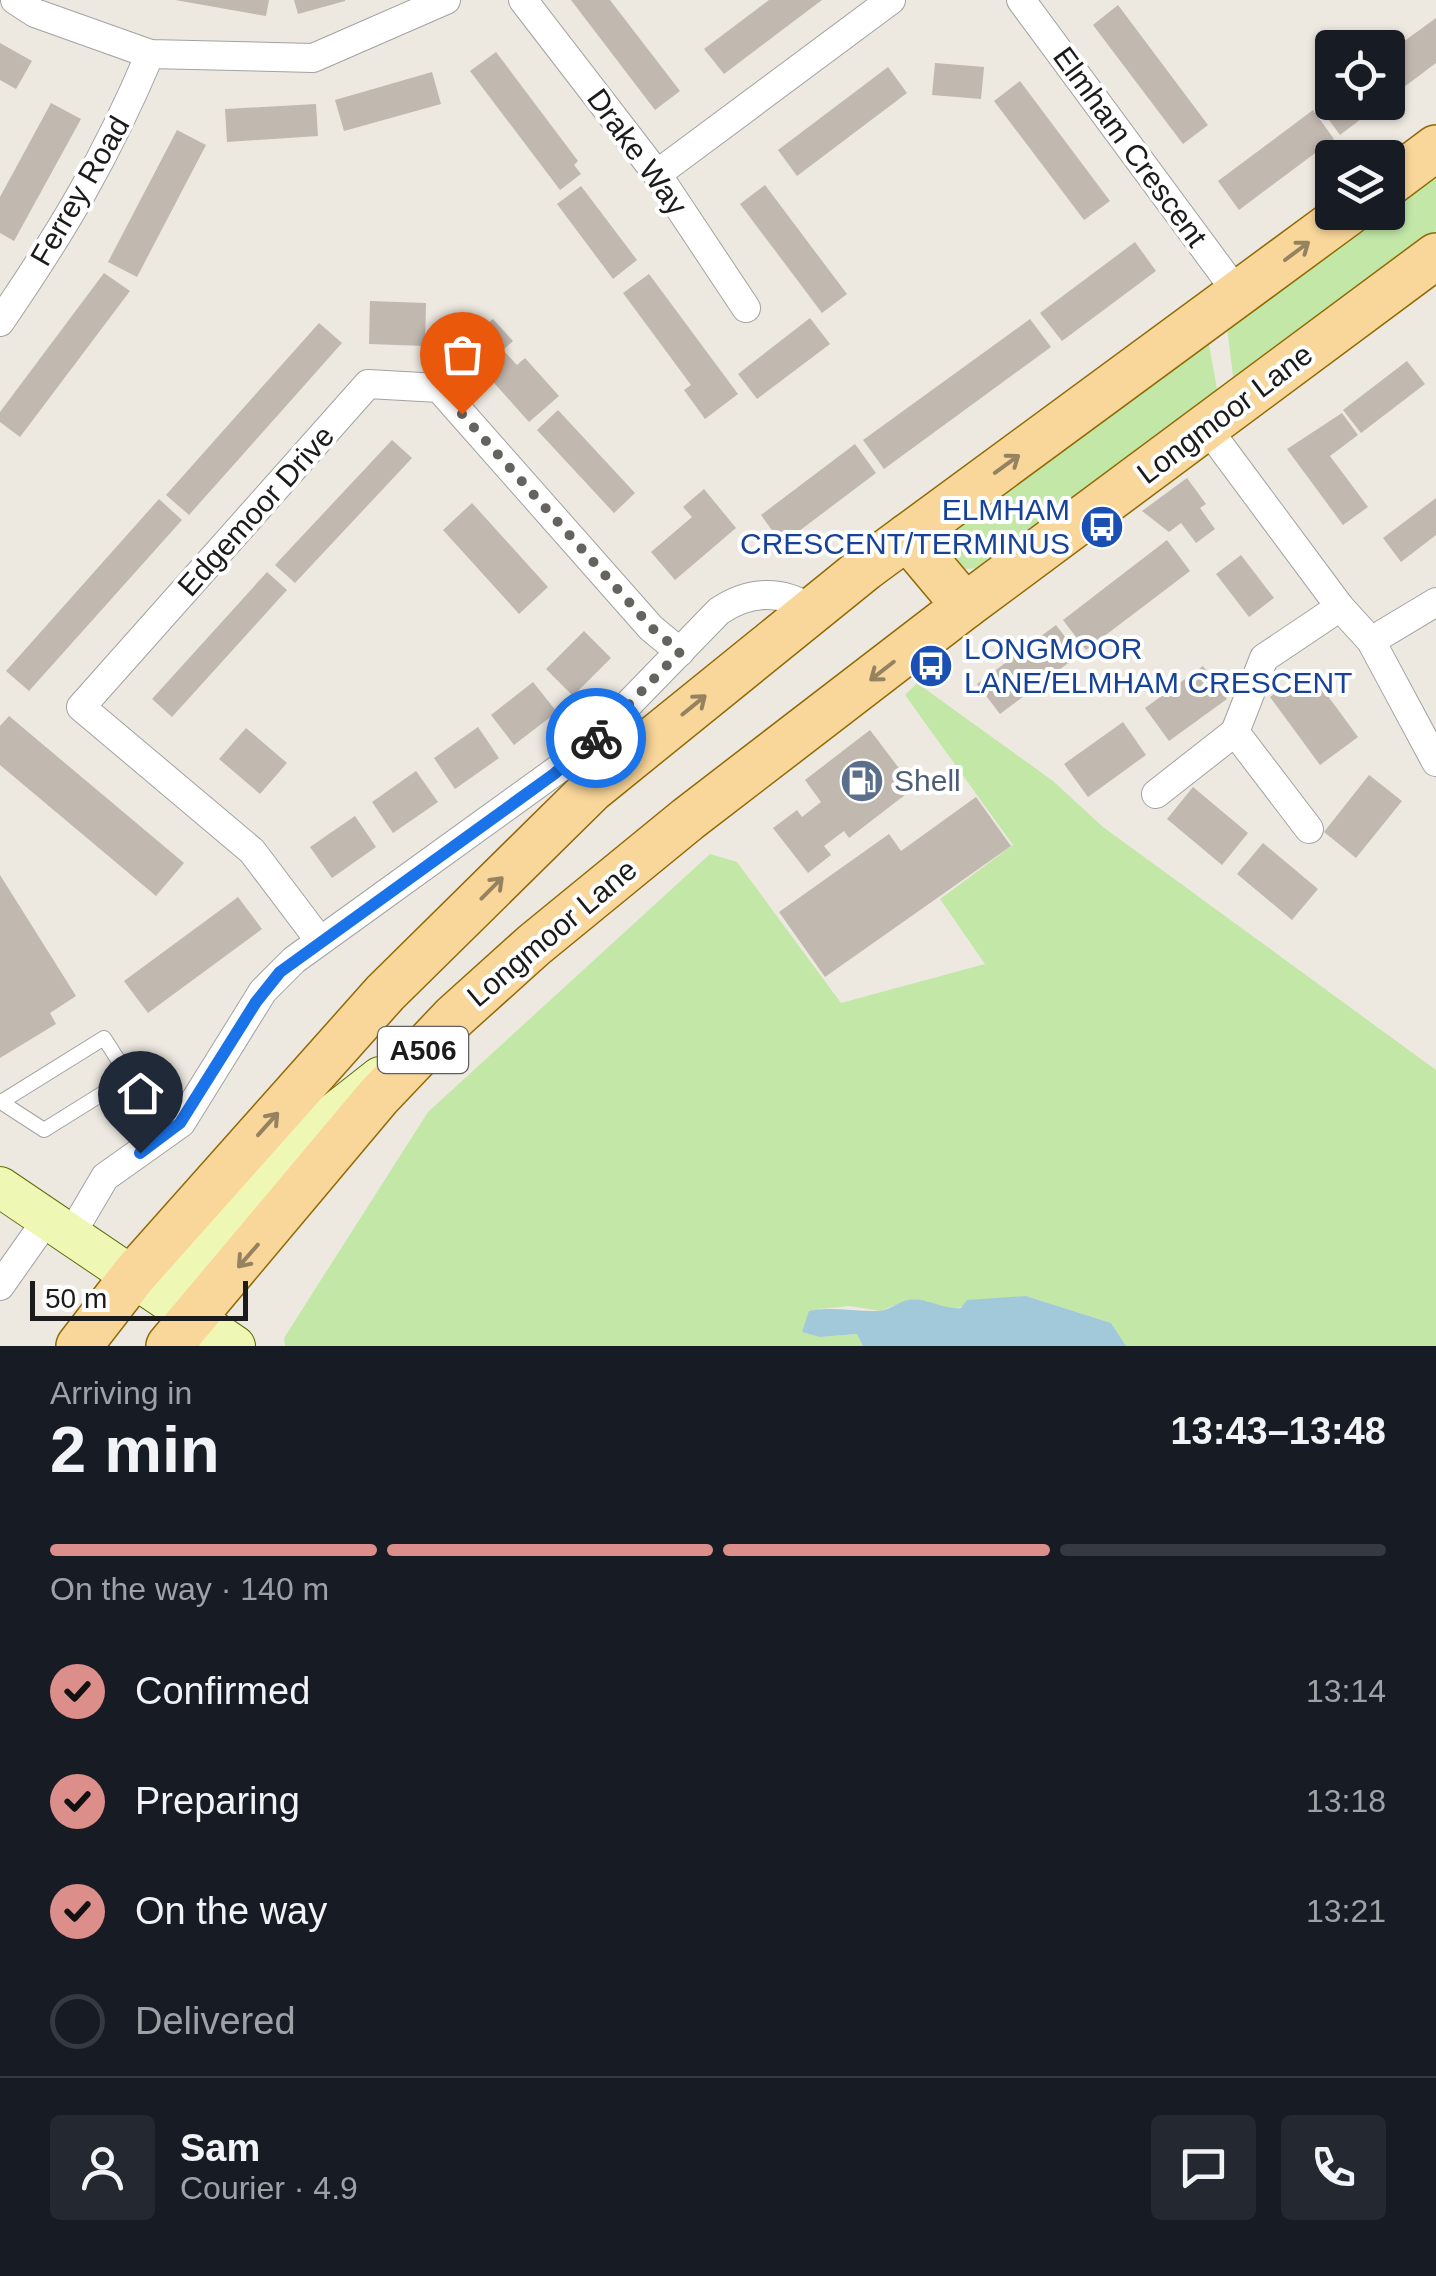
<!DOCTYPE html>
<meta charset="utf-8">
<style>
:root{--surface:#171b24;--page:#242831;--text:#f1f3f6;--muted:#9ea1a6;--line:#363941;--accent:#db8e8a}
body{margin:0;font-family:Helvetica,sans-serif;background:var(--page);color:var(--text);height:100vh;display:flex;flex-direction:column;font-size:38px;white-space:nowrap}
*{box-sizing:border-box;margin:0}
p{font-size:32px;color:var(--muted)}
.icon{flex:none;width:55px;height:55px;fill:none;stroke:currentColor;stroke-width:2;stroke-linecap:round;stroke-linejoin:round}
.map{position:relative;height:1346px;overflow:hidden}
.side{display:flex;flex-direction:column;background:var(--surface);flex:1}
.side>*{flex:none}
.tools{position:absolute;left:1315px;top:30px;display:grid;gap:20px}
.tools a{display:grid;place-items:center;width:90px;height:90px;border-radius:10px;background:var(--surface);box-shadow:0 2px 8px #0004;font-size:50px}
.scale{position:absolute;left:30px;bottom:25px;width:218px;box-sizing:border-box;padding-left:10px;border:5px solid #1b1b1b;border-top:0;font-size:28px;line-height:35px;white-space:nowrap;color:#1b1b1b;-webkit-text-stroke:8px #fff;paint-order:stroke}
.pin{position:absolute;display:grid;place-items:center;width:85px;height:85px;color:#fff;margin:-102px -42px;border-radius:50% 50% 50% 0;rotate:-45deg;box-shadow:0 0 10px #0007}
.pin .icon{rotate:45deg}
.courier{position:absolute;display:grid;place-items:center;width:100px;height:100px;margin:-50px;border:8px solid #1a73e8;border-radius:50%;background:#fff;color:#222;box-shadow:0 2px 12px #0007}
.head em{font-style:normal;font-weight:700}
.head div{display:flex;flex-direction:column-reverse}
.head{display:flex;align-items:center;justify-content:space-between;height:170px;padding:0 50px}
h1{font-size:65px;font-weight:700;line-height:75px}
.bar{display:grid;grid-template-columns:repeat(4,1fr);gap:15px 10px;align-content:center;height:120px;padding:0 50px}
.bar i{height:12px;border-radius:8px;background:var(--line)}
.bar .on{background:var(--accent)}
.bar p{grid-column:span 4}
.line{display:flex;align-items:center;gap:25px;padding:0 50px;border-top:2px solid var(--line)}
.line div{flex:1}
.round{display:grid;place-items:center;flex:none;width:105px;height:105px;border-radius:10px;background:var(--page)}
ol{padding:0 50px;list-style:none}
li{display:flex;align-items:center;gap:30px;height:110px}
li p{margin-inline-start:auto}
li .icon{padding:10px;border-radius:50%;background:var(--accent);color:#111;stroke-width:4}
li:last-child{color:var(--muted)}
li i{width:55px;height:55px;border:5px solid var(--line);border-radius:50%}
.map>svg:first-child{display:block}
.grass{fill:#c2e7a7}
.water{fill:#a1c9da}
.building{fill:#c1b8b0}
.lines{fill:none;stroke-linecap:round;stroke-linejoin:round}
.lane-casing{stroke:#a2a2a2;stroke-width:16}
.street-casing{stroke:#a2a2a2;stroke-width:30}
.secondary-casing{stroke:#5b6d07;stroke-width:42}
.primary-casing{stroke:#8f6a04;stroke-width:48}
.lane{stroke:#fff;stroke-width:14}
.street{stroke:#fff;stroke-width:28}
.secondary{stroke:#eff7b4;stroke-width:40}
.primary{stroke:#f9d699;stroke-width:45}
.oneway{stroke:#958260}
.done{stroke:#646360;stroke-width:10;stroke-dasharray:0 18}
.route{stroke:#1a73e8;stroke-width:12}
.labels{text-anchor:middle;stroke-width:8;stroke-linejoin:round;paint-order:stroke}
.shield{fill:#fff;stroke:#5f5f5f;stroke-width:2.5}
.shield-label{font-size:28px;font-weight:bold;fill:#1b1b1b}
.street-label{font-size:30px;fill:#1b1b1b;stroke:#fff}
.transit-label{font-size:30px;fill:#164399;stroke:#fff;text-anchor:end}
.service-label{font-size:30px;fill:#4e5e75;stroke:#fff;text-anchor:start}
</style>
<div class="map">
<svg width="1436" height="1346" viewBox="0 0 1436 1346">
<rect width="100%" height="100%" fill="#ede9e1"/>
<g class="grass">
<polygon points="1436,171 1436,231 1234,384 1227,327 1380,213 1388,212 1388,207"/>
<polygon points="1208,340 1218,394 983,568 963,569 947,541 959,522"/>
<polygon points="917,683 1053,781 1103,827 1436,1070 1436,1346 1126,1346 1111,1323 1026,1296 945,1310 927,1301 908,1300 880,1311 850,1306 819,1309 819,1337 858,1334 863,1346 285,1346 284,1338 428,1112 710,854 737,862 841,1003 985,964 940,899 1013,845 905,695"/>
</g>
<path class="water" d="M1026,1296L1111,1323L1126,1346H863L857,1334L820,1337L802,1332L809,1311C833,1306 855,1312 878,1311C889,1311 898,1302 908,1300C927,1297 942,1310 961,1308L967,1300Z"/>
<g class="building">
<polygon points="175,0 269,0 266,16"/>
<polygon points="294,0 345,0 345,1 298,14"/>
<polygon points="571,0 610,0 680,91 655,110"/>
<polygon points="769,0 822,0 724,74 704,49"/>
<polygon points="1118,5 1208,125 1183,144 1093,25"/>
<polygon points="1436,18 1436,63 1388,99 1388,53"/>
<polygon points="0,43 32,61 16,89 0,80"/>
<polygon points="496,52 578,161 574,165 581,174 560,190 470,71"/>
<polygon points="935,63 984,67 981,99 932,95"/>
<polygon points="888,67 907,93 797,176 778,150"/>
<polygon points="432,72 441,104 344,131 335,100"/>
<polygon points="1020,81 1110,201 1084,220 994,101"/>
<polygon points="1332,94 1332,102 1383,102 1340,135 1318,105"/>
<polygon points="51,103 81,119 14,241 0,233 0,197"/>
<polygon points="316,104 318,136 227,142 225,109"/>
<polygon points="1313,110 1334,139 1239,210 1218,181"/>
<polygon points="177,130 206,145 137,277 108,262"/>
<polygon points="765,185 847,294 822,313 740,204"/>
<polygon points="581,186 637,260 613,279 557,204"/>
<polygon points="1135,242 1156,271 1062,341 1040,313"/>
<polygon points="104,273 130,291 20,437 0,422 0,412"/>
<polygon points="649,274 738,394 705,419 684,390 691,385 623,293"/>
<polygon points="370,301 426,303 425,346 369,344"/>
<polygon points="475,318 483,327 493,319 513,341 503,350 517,365 525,358 559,396 529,422 453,337"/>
<polygon points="810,318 830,344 757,399 738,374"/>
<polygon points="1030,319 1051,347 884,469 863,440"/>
<polygon points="319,323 342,343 189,515 166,495"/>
<polygon points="1407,361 1425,384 1361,433 1343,410"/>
<polygon points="558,410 635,493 614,513 537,430"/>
<polygon points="1342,413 1358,435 1330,456 1368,507 1343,525 1287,449"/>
<polygon points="392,440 412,458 295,583 275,565"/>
<polygon points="855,444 876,473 782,544 761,515"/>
<polygon points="1187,478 1206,504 1200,508 1215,529 1196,543 1181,523 1169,532 1142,511"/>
<polygon points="704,489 736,528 675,580 651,552 692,517 683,507"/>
<polygon points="1436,498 1436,535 1401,562 1383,538"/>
<polygon points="159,499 182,520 29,691 6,671"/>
<polygon points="472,503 548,587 519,614 443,530"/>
<polygon points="1167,540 1190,571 1086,650 1063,620"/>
<polygon points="1241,555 1274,598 1249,617 1216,574"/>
<polygon points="267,572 287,590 172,717 152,699"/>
<polygon points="1056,625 1079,655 1000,714 977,684"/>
<polygon points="584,631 611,658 573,696 546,669"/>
<polygon points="1203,666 1227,699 1169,741 1145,708"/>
<polygon points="1308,669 1358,737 1320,765 1270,697"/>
<polygon points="533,682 557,712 514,745 491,715"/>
<polygon points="9,716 184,863 156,896 0,765 0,726"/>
<polygon points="1123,722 1146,755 1088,797 1064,764"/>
<polygon points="478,727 499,758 455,789 434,758"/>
<polygon points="246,728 287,763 260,794 219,759"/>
<polygon points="870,730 914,788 849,838 844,831 824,846 831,855 808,873 773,828 797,810 802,817 821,802 805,780"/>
<polygon points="416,771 438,802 393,833 372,802"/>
<polygon points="1369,775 1402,801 1356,858 1324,832"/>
<polygon points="1193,787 1248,833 1222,865 1167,819"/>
<polygon points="976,797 1011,846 825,977 779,912 889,834 901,851"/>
<polygon points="355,816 376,847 332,878 310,847"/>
<polygon points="1263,843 1318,889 1292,920 1237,874"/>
<polygon points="0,875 76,996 50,1013 56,1024 0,1058"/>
<polygon points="238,897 262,929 148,1013 124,981"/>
</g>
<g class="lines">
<g class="lane-casing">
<polyline id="lane" points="0,1101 1,1102 44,1130 129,1077 104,1038 1,1102"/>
</g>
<g class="street-casing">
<g id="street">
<polyline points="15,0 35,13 150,54 313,58 446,0"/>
<polyline points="523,0 657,174 746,308"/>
<polyline points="1021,0 1239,295"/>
<polyline points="657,174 891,0"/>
<path d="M0,322C63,230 106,158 150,54"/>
<polyline points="1207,428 1340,607 1371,641 1436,762"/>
<polyline points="1371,641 1436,602"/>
<polyline points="1235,732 1309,829"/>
<polyline points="1156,794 1235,732 1264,658 1340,607"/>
<polyline points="320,941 252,851 81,707 368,384 439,388 651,628 680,652"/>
<path d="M72,1233L105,1177L181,1123L263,991L294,960L582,752L719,611C749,591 781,589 811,609"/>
<polyline points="0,1286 48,1218"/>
</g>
</g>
<g class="secondary-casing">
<g id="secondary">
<polyline points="0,1187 235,1346"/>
<polyline points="134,1275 165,1280 197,1265 319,1125 380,1077"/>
</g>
</g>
<g class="primary-casing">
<g id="primary">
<polyline points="1388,184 1436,148"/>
<polyline points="907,537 965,606"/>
<polyline points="79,1346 134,1275 385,993 592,789 865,568 1349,212"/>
<polyline points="169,1346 378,1097 454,1017 534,945 688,819 965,606 1436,256"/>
</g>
</g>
<use href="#lane" class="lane"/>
<use href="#street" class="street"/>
<use href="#secondary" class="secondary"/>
<use href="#primary" class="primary"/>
</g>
<defs><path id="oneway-shaft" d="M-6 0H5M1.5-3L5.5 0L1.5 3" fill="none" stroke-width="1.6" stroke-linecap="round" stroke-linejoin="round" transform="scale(2.5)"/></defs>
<g class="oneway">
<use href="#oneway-shaft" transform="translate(1297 251) rotate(-37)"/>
<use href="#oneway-shaft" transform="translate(1007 464) rotate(-36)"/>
<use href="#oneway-shaft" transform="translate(882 671) rotate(142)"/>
<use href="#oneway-shaft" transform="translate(694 705) rotate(-39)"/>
<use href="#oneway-shaft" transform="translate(492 888) rotate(-45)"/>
<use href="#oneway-shaft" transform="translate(268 1124) rotate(-48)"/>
<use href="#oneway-shaft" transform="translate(248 1256) rotate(131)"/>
</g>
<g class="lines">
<polyline class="done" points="462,414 652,628 680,652 596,738"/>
<polyline class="route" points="140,1153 180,1123 256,1002 280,972 554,774 596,738"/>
</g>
<defs>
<g id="bus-disc" transform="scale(2.25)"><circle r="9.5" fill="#1a4fb4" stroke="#fff"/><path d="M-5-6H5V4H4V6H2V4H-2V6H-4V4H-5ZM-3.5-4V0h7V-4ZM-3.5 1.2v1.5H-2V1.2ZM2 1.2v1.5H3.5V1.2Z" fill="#fff"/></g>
<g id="fuel-disc" transform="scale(2.25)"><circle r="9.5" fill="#5c6f8a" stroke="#fff"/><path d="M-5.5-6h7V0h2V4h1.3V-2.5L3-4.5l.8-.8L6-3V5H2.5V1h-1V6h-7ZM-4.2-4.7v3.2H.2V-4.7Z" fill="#fff"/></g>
</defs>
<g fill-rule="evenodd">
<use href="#bus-disc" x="1102" y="527"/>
<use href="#bus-disc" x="931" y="666"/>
<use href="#fuel-disc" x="862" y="781"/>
</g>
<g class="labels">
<rect class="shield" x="378" y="1027" width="90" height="46" rx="8"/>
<g class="shield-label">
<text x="423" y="1060">A506</text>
</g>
<g class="street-label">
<text transform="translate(1130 147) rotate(54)" y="10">Elmham Crescent</text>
<text transform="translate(637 152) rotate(54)" y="10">Drake Way</text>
<text transform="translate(80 191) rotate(-60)" y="10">Ferrey Road</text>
<text transform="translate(1225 414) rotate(-37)" y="10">Longmoor Lane</text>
<text transform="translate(256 511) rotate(-48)" y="10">Edgemoor Drive</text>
<text transform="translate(552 933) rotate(-40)" y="10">Longmoor Lane</text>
</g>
<g class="transit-label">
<text x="1070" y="520">ELMHAM<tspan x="1070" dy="34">CRESCENT/TERMINUS</tspan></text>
<text x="964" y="659" text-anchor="start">LONGMOOR<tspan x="964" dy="34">LANE/ELMHAM CRESCENT</tspan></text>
</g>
<g class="service-label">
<text x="894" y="791">Shell</text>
</g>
</g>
</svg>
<div class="tools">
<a><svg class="icon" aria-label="locate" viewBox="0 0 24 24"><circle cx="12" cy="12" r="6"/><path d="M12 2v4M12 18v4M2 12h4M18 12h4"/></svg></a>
<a><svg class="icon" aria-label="layers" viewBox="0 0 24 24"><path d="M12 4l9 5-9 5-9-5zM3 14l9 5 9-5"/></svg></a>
</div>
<div class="scale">50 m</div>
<div class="pin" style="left:462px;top:414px;background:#ea580c"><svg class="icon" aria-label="bag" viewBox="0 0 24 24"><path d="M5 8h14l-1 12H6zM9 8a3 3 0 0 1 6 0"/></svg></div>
<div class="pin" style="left:140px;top:1153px;background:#1f2937"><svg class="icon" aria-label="home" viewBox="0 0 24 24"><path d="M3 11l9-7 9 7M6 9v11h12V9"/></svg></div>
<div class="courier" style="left:596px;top:738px"><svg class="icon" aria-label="bike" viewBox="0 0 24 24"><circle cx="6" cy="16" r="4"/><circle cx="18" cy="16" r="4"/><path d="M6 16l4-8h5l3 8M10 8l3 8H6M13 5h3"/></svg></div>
</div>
<section class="side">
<div class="head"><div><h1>2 min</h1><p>Arriving in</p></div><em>13:43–13:48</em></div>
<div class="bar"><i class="on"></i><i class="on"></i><i class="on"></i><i></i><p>On the way · 140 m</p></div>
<ol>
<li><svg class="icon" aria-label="check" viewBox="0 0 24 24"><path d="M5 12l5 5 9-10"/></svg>Confirmed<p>13:14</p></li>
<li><svg class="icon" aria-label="check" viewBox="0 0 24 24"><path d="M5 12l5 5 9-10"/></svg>Preparing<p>13:18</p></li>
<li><svg class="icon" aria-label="check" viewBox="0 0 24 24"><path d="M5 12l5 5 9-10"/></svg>On the way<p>13:21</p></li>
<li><i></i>Delivered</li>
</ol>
<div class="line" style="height:180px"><a class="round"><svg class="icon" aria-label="person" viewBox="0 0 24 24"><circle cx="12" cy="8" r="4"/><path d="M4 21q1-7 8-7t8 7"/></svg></a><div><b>Sam</b><p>Courier · 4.9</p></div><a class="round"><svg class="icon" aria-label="chat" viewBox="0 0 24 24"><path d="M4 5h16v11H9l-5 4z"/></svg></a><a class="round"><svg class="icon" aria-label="phone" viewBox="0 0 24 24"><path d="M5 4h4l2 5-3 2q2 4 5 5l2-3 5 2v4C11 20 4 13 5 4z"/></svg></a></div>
</section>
